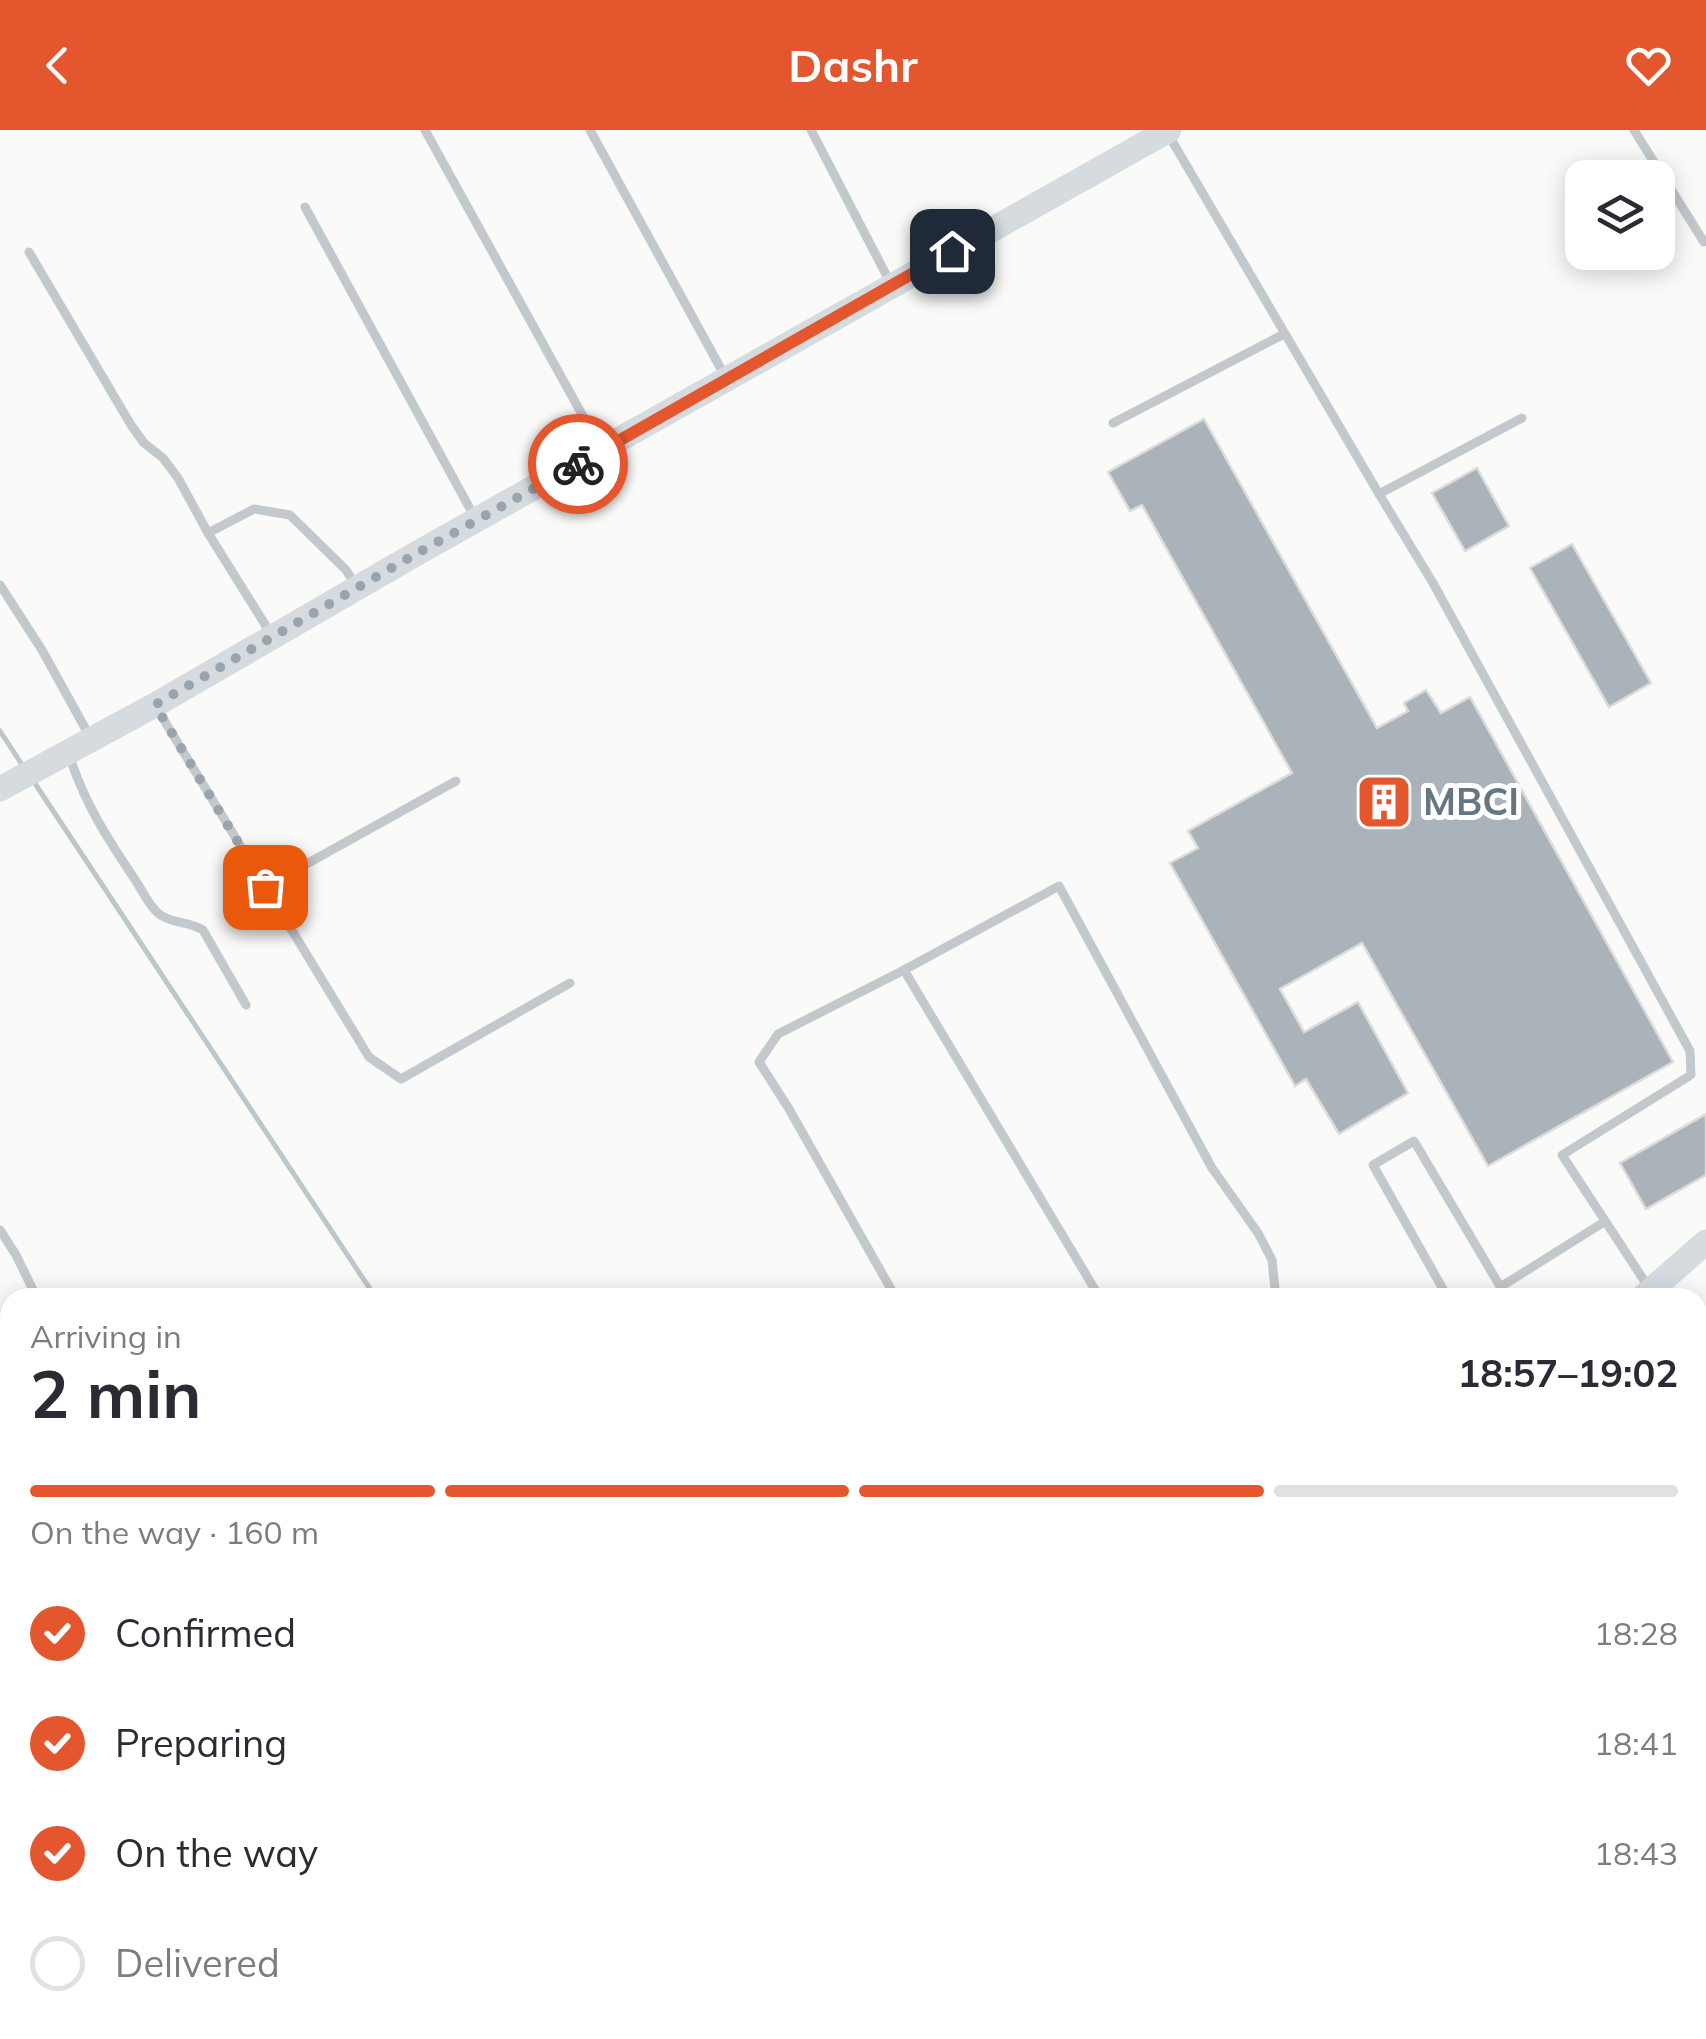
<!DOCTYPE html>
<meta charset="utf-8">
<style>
:root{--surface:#fff;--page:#f7f7f7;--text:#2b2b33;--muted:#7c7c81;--line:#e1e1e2;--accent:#e4572e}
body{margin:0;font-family:Mulish,sans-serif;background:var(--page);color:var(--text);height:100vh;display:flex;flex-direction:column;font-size:38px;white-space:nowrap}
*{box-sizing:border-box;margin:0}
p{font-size:32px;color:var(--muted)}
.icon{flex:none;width:55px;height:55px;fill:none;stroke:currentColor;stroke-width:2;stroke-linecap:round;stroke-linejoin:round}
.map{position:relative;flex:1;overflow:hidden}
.side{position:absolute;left:0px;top:1158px;width:1708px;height:752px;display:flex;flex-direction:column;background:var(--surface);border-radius:30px 30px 0 0;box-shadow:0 5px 25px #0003}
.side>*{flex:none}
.fabs{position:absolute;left:1565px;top:30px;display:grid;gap:20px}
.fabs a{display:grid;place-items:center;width:110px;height:110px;border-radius:20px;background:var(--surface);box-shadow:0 5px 25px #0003;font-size:50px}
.pin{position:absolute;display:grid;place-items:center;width:85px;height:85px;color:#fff;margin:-42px;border-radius:20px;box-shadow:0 5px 15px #0006}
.courier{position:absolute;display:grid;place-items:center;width:100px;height:100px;margin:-50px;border:8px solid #e4572e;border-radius:50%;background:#fff;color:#222;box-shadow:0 2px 12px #0007}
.head em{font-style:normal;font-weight:700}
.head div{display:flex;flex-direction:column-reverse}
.head{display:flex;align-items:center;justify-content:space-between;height:170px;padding:0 30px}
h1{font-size:65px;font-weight:700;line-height:75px}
.bar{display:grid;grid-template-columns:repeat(4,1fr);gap:15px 10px;align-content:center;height:120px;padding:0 30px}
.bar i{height:12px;border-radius:8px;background:var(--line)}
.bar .current{background:var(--accent)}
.bar p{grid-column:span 4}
ol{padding:0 30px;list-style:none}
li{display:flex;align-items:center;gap:30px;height:110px}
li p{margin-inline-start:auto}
li .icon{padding:10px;border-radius:50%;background:var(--accent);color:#fff;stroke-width:4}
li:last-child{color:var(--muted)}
li i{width:55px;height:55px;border:5px solid var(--line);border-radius:50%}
header{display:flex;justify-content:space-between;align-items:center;height:130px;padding:0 30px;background:var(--accent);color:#fff;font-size:45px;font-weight:700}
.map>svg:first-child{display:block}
.green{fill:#dadfd7}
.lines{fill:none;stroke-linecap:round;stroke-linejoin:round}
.stream{stroke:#bbc7cb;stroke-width:5}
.building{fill:#aab3b9;stroke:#dcdcda;stroke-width:2.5}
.lane{stroke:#c3c8cc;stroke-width:9}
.secondary{stroke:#d6dbdf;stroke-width:25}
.highway{stroke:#d6dbdf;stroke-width:32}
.rail-casing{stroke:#a2aab0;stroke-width:9}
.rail{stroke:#fff;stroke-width:5;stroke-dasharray:15;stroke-linecap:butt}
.done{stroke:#99a4ac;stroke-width:10;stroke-dasharray:0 18}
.route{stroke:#e4572e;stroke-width:12}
.labels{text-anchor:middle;stroke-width:10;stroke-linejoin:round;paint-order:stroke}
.poi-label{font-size:38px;font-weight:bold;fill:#657683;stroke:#fff;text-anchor:start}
</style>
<header><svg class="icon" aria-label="back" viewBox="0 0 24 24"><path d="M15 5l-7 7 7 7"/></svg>Dashr<svg class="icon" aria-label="heart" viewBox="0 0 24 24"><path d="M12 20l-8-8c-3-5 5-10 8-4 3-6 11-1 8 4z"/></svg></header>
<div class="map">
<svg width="1706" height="1909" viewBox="0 0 1706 1909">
<rect width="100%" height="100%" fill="#fafaf8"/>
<polygon class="green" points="0,1425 10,1442 10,1766 0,1772"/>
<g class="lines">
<g class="stream">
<polyline points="0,601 23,636"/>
<polyline points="32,649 376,1168"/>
<polyline points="855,1900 860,1909"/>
</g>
</g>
<g class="building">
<polygon points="1204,289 1377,598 1408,581 1404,573 1426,560 1441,583 1470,567 1673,932 1488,1036 1362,813 1280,859 1304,902 1358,872 1408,963 1339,1004 1306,949 1295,956 1170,733 1198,718 1188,701 1292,643 1142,375 1130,381 1108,342"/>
<polygon points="1477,338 1509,396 1465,421 1432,363"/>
<polygon points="1572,414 1651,553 1609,577 1530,438"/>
<polygon points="1706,984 1706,1045 1646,1079 1620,1033"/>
</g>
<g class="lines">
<g class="lane">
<polyline points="425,0 600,317"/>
<polyline points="590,0 726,248"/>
<polyline points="811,0 891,154"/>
<polyline points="1634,0 1704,112"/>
<polyline points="1168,4 1379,364 1522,288"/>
<polyline points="305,77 474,386"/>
<polyline points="29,122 131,295 144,313 163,328 178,348 208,403 271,504"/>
<polyline points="1113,293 1284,204"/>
<polyline points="1379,364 1433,453 1690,921 1691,945 1562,1025 1649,1158"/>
<polyline points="208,403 254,379 290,385 346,440 357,457"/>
<polyline points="0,455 42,520 90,607"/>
<polyline points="156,577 369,927 401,949 570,853"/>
<path d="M69,625C85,674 107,708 136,751C143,762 149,776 159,784C172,794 189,791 203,800L246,875"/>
<polyline points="265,757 456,651"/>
<polyline points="0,1100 16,1125 37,1168"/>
<polyline points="1502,1156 1604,1092"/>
<polyline points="896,1168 789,979 759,932 778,904 904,840"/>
<polyline points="1100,1168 904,840 1059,756 1212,1038 1258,1103 1272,1130 1276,1168"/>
<polyline points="1448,1168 1373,1035 1414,1011 1507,1168"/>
<polyline points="1698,1499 1706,1494"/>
<polyline points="464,1900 471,1909"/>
<polyline points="1654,1900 1658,1909"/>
</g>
<g class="secondary">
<polyline points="0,659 155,575 414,425 1169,0"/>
<polyline points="1642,1168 1706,1112"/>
<polyline points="1698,1417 1706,1408"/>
<polyline points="796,1909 806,1900"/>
<polyline points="1249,1909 1260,1900"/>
</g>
<g class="highway">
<polyline points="1698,1305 1706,1297"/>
<polyline points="1698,1365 1706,1356"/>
<polyline points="1089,1909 1103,1900"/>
<polyline points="1186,1909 1198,1900"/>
</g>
<g class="rail-casing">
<g id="rail">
<polyline points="1698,1240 1706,1232"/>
<polyline points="915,1909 925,1900"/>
<polyline points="937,1909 947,1900"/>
</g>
</g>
<use href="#rail" class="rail"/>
</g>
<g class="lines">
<polyline class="done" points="265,757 155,575 414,425 578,334"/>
<polyline class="route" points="578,334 952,121"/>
</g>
<defs>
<g id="building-square" transform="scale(2.875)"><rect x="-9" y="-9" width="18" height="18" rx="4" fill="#e4572e" stroke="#fff"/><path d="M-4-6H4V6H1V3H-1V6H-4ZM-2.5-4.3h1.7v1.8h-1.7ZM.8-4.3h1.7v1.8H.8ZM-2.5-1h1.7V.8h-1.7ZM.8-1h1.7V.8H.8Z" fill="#fff"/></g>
</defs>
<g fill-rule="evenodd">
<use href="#building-square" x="1384" y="672"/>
</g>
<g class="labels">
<g class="poi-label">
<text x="1423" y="685">MBCI</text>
</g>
</g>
</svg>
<div class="fabs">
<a><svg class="icon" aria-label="layers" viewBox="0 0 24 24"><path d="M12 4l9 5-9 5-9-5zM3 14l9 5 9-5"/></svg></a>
</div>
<div class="pin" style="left:265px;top:757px;background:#ea580c"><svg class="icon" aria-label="bag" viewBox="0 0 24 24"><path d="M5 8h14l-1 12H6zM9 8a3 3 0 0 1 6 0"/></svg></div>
<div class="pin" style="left:952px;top:121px;background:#1f2937"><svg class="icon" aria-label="home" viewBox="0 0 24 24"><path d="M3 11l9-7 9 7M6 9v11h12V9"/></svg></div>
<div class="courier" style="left:578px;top:334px"><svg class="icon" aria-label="bike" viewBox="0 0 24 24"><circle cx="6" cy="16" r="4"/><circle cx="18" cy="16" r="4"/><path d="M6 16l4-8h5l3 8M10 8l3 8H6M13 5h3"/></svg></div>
<section class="side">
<div class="head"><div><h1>2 min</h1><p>Arriving in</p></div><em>18:57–19:02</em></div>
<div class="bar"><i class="current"></i><i class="current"></i><i class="current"></i><i></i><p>On the way · 160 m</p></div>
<ol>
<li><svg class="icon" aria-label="check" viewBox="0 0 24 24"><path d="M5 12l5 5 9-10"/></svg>Confirmed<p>18:28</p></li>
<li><svg class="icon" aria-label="check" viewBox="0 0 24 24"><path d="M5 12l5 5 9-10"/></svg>Preparing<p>18:41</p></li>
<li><svg class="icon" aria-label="check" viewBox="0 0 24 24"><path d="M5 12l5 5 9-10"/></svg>On the way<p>18:43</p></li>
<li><i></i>Delivered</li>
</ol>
</section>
</div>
